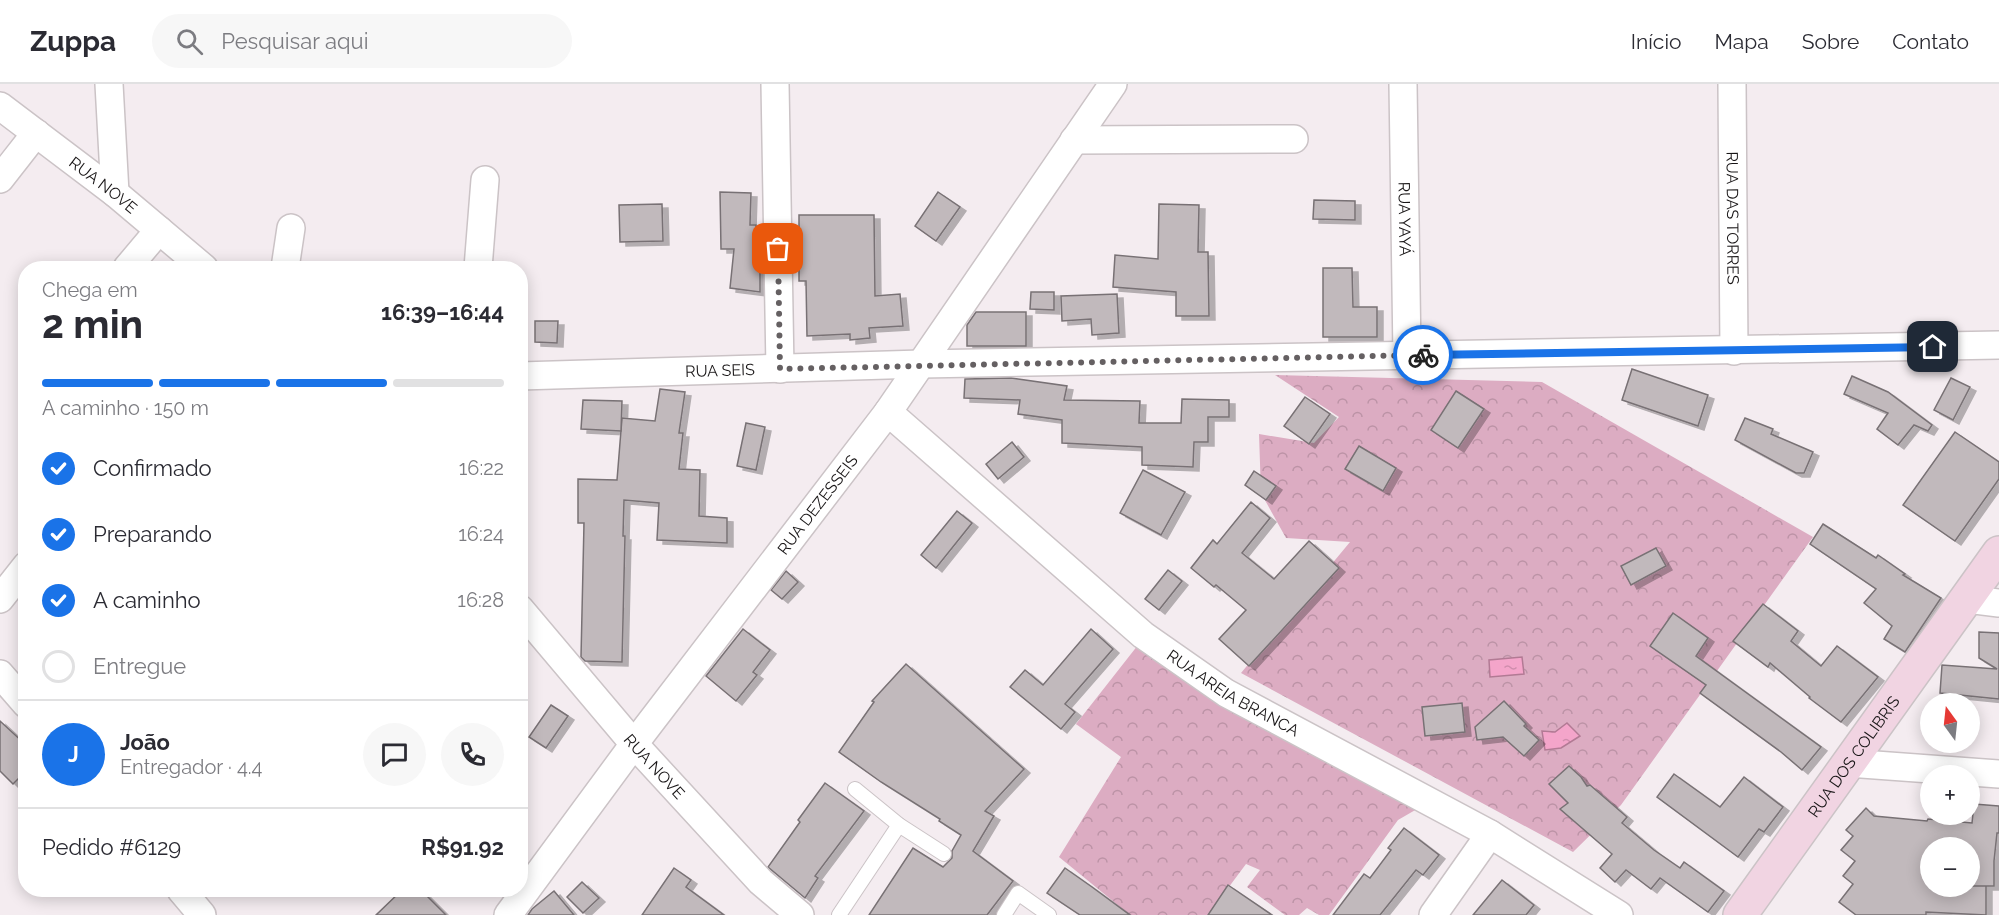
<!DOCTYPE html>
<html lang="pt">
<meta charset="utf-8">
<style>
:root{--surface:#fff;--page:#f7f7f7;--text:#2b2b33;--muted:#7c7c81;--line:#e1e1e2;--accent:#1a73e8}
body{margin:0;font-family:Raleway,sans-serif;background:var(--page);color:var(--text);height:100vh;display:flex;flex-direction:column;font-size:22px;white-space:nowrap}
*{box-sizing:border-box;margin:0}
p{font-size:20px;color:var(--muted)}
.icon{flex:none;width:33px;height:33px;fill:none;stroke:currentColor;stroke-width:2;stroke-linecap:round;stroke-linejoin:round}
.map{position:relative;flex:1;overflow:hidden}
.panel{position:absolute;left:18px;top:177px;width:510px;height:636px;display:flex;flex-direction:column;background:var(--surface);border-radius:24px;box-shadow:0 3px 15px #0003}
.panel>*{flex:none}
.needle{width:39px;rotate:345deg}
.controls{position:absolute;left:1920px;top:609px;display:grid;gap:12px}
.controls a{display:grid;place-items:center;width:60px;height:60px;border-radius:50%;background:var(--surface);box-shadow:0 3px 15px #0003;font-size:30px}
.pin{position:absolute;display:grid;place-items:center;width:51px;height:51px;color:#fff;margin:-26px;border-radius:12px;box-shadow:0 3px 9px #0006}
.courier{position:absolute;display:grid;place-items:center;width:60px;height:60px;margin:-30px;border:4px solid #1a73e8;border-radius:50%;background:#fff;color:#222;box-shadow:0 2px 8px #0007}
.head em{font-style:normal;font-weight:700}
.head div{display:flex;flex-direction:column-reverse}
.head{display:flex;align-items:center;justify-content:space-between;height:102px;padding:0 24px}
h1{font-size:39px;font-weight:700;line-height:45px}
.bar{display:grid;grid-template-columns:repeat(4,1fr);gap:9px 6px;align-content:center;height:72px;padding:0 24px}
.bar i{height:8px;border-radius:4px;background:var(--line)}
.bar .selected{background:var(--accent)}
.bar p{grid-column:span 4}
.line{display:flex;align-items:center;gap:15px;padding:0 24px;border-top:2px solid var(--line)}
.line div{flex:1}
.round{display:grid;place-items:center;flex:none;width:63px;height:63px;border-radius:32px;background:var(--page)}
ol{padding:0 24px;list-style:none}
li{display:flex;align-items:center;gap:18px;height:66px}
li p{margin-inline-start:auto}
li .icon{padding:6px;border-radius:50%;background:var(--accent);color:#fff;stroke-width:4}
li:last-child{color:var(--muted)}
li i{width:33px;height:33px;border:3px solid var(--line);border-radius:50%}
header{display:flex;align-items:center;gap:36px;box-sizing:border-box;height:84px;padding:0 30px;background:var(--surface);border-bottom:2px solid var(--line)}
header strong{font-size:28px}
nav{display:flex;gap:33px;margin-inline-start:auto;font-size:21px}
.search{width:420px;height:54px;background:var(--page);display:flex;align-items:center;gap:15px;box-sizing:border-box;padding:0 21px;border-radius:33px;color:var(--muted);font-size:22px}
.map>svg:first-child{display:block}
.forest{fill:url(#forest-crowns)}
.water{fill:url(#water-ripples);stroke:#b27a94;stroke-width:1.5}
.building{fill:#c1b9bc;stroke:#787174;stroke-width:1.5;filter:url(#shadow)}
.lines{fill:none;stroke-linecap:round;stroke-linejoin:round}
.lane-casing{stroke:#cbc3c6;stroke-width:16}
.street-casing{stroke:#cbc3c6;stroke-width:30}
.secondary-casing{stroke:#cbc3c6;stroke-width:36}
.lane{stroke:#fff;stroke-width:14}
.street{stroke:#fff;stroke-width:27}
.secondary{stroke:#f1d4e2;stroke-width:33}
.done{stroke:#656062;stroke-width:6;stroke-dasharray:0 10.8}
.route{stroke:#1a73e8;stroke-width:8}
.labels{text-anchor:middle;stroke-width:4.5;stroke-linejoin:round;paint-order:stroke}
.street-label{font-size:16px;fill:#181516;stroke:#fefbfc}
</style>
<header>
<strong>Zuppa</strong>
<div class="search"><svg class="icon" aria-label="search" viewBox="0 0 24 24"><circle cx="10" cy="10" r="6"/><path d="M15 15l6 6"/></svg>Pesquisar aqui</div>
<nav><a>Início</a><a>Mapa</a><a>Sobre</a><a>Contato</a></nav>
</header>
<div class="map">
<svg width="1999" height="831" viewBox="0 0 1999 831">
<defs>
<pattern id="forest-crowns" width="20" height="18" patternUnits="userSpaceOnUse" patternTransform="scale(1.5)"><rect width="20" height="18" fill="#dcacc2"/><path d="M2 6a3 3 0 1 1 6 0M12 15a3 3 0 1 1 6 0" fill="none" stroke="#bc93a6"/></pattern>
<pattern id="water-ripples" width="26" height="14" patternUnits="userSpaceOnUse" patternTransform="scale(1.5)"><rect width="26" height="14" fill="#f4a5ca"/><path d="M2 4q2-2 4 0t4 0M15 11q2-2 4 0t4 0" fill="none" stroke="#d08dad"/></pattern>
<filter id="shadow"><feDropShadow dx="6" dy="4" stdDeviation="0" flood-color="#0004"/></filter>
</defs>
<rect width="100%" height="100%" fill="#f4ecf0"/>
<g class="forest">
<polygon points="1275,291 1542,298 1813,453 1621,721 1573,768 1241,589 1350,458 1286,454 1261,409 1259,350 1314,359 1339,333"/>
<polygon points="1138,561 1417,725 1398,736 1329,831 1319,831 1307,824 1299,831 1285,831 1247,803 1260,786 1246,780 1208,831 1130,831 1059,773 1121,673 1076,640"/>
</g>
<g class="water">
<polygon points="1522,573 1524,590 1490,593 1489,576"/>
<polygon points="1567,639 1580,652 1561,664 1545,666 1542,647 1555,648"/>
</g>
<g class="building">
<polygon points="720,108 751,109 750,141 756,141 756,173 760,173 760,208 730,204 734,165 721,165"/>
<polygon points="938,108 960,123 936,157 915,142"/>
<polygon points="1314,116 1355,117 1355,136 1313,135"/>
<polygon points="662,120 663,157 620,158 619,121"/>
<polygon points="1159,120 1199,121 1198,168 1208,168 1209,232 1176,232 1176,208 1113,203 1115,171 1158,175"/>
<polygon points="799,131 874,131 875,212 900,210 903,242 869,244 870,254 850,256 850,250 807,252 806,197 799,197"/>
<polygon points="1323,184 1352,184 1353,223 1377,223 1377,253 1323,253"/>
<polygon points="1031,208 1054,208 1054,226 1030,225"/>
<polygon points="1117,210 1119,249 1092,251 1091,235 1062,237 1061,212"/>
<polygon points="976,228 1026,228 1026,262 967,262 967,241"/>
<polygon points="535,237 558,237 557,259 535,258"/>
<polygon points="1632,285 1708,311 1698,342 1622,316"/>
<polygon points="1852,292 1888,308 1932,341 1928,347 1914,341 1898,361 1877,345 1888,329 1844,310"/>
<polygon points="1011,294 1067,302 1064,316 1140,317 1139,339 1181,339 1182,315 1229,316 1229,333 1208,333 1208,358 1194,358 1193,383 1142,381 1142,363 1062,359 1062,336 1018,330 1020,316 964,314 965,295"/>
<polygon points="1951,294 1970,303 1953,336 1934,326"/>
<polygon points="660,305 685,308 679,349 683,349 679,385 700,386 699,432 727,434 727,459 657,456 659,419 624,416 623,452 625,452 622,578 585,577 581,573 584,439 578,439 578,395 617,396 622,334 655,337"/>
<polygon points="1456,307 1484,325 1458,364 1431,346"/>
<polygon points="1305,313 1330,330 1309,360 1284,342"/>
<polygon points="583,316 622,317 621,347 581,345"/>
<polygon points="1745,334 1773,345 1771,350 1813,368 1804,389 1796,389 1735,356"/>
<polygon points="746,339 765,343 756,386 737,382"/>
<polygon points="1955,348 1999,378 1999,395 1955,457 1903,421"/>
<polygon points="1012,358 1024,373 998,395 986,380"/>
<polygon points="1359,362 1396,384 1383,407 1345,385"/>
<polygon points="1143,386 1185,408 1161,451 1120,429"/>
<polygon points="1254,387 1276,402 1266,416 1245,401"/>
<polygon points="1251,418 1270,434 1242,469 1274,495 1309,457 1339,484 1249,582 1219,555 1246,526 1216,501 1214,503 1191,484 1213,456 1217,460"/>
<polygon points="957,427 972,439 936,484 921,471"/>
<polygon points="1823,440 1876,474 1878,471 1905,490 1903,491 1941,514 1905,568 1884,555 1892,542 1864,519 1876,505 1810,460"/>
<polygon points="1656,464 1666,482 1631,501 1621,482"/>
<polygon points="1168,486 1182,497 1159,526 1145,515"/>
<polygon points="786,487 798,498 782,515 771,506"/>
<polygon points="1763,520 1798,547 1791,557 1821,582 1837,562 1878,593 1841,638 1809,614 1810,613 1770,579 1768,583 1733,557"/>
<polygon points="1673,529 1708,554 1696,572 1821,663 1802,686 1781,668 1700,609 1706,601 1650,562"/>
<polygon points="743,545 770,566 753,588 757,591 736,617 706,592"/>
<polygon points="1091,545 1113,565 1065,620 1075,628 1061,645 1010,603 1025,586 1043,601"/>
<polygon points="1979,548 1999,549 1999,615 1940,609 1942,581 1997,585 1979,574"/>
<polygon points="906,580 1024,685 985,727 994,732 973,767 1013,797 987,831 869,831 913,764 943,783 952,774 952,767 961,751 939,737 940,735 881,698 839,668 874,618 872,617"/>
<polygon points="1504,617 1526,640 1524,642 1539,656 1524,672 1503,653 1477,656 1475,643"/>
<polygon points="1462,619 1465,648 1425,652 1422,623"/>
<polygon points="551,621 568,632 546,664 529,653"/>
<polygon points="0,637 26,661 26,687 13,700 0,687"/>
<polygon points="1569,682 1581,693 1587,702 1590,701 1627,733 1622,739 1654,766 1680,784 1684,778 1724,807 1708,828 1660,794 1651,805 1626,786 1615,798 1600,784 1612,770 1560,725 1568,719 1549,700"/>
<polygon points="1674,690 1720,723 1744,693 1783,723 1764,748 1759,745 1738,773 1657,713"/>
<polygon points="825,699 864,727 815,792 818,794 805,814 768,783 800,738 798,736"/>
<polygon points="1974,720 1999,722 1999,749 1997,749 1994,777 1994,802 1970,802 1970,764 1930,764 1930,802 1986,802 1986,831 1926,828 1926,831 1856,831 1839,818 1853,800 1843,792 1855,777 1841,766 1853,752 1846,746 1866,724 1874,732 1927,737 1928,735 1972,739"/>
<polygon points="1404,744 1439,771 1423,791 1416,786 1380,831 1333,831 1364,790 1370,794 1391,766 1388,764"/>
<polygon points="674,784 691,796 686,803 724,831 642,831"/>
<polygon points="1065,784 1092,803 1130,831 1080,831 1047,809"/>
<polygon points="1502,796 1534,821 1526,831 1473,831"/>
<polygon points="582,798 599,814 583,829 567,813"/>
<polygon points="1228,801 1272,831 1208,831"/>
<polygon points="402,806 421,806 446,831 376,831"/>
<polygon points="554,807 574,831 528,831 532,825"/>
</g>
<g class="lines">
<g class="lane-casing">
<g id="lane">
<polyline points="855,705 899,741 944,770"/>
<polyline points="839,831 899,741"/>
<polyline points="1004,831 1018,809 1049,831"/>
</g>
</g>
<g class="street-casing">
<g id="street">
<polyline points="109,0 115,109"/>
<polyline points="775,0 780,285"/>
<path id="s1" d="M1403,0L1407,271"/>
<path id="s2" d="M1732,0L1734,267"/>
<path id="s3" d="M0,22L115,109L204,184"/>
<polyline points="1074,56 1294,55"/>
<polyline points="0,95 36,49"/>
<polyline points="127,184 159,146"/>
<polyline points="285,184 291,144"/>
<polyline points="478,184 485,96"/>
<path id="s4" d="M520,292L921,280L1999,261"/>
<path id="s5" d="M888,328L1143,551L1226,609L1490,750L1619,831"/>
<polyline points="0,515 26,482"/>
<polyline points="1967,515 1999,519"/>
<path id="s6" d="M520,525L634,660L761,798L800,831"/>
<polyline points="0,590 26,620"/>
<polyline points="1848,679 1999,690"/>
<polyline points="181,806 202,831"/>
<path id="s7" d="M508,831L634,660L888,328L1113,0"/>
<polyline points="1433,831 1490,750"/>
</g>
</g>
<g class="secondary-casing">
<g id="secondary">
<path id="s8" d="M1740,831L1999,469"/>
</g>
</g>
<use href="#lane" class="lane"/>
<use href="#street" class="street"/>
<use href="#secondary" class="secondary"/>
</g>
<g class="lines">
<polyline class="done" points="778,165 780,285 1423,271"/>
<polyline class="route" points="1423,271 1933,263"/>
</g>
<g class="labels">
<g class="street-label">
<text dy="6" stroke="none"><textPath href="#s3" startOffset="130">RUA NOVE</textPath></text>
<text dy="6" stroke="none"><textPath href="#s2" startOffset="134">RUA DAS TORRES</textPath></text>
<text dy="6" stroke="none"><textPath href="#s1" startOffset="135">RUA YAYÁ</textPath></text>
<text dy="6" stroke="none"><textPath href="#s4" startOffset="200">RUA SEIS</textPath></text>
<text dy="6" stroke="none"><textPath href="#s7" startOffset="514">RUA DEZESSEIS</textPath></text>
<text dy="6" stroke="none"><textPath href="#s5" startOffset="446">RUA AREIA BRANCA</textPath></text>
<text dy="6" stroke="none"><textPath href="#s8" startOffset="195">RUA DOS COLIBRIS</textPath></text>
<text dy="6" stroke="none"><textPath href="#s6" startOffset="207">RUA NOVE</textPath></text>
</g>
</g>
</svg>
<div class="controls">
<a><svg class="needle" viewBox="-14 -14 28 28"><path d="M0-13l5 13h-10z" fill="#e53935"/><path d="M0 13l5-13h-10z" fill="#7c7c81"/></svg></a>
<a>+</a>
<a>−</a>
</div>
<div class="pin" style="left:778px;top:165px;background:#ea580c"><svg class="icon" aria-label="bag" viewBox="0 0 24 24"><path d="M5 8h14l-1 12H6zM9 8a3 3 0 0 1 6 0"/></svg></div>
<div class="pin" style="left:1933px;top:263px;background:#1f2937"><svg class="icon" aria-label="home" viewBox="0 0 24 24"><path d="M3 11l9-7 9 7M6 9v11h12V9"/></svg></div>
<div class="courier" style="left:1423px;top:271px"><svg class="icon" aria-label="bike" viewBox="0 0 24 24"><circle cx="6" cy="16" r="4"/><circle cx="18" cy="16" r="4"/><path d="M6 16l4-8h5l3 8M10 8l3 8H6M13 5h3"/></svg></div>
<section class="panel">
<div class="head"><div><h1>2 min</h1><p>Chega em</p></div><em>16:39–16:44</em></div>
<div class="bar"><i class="selected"></i><i class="selected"></i><i class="selected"></i><i></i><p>A caminho · 150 m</p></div>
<ol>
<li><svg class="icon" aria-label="check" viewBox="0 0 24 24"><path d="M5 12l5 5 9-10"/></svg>Confirmado<p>16:22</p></li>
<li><svg class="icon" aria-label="check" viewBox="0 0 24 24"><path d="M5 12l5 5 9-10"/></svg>Preparando<p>16:24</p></li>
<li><svg class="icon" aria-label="check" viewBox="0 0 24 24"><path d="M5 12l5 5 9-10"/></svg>A caminho<p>16:28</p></li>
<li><i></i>Entregue</li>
</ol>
<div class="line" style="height:108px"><b class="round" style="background:var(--accent);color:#fff">J</b><div><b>João</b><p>Entregador · 4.4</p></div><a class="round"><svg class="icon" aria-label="chat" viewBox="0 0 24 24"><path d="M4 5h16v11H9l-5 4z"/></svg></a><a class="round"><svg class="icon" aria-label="phone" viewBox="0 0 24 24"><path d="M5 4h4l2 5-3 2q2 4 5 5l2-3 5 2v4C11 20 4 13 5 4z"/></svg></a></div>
<div class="line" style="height:78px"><div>Pedido #6129</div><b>R$91.92</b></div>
</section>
</div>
